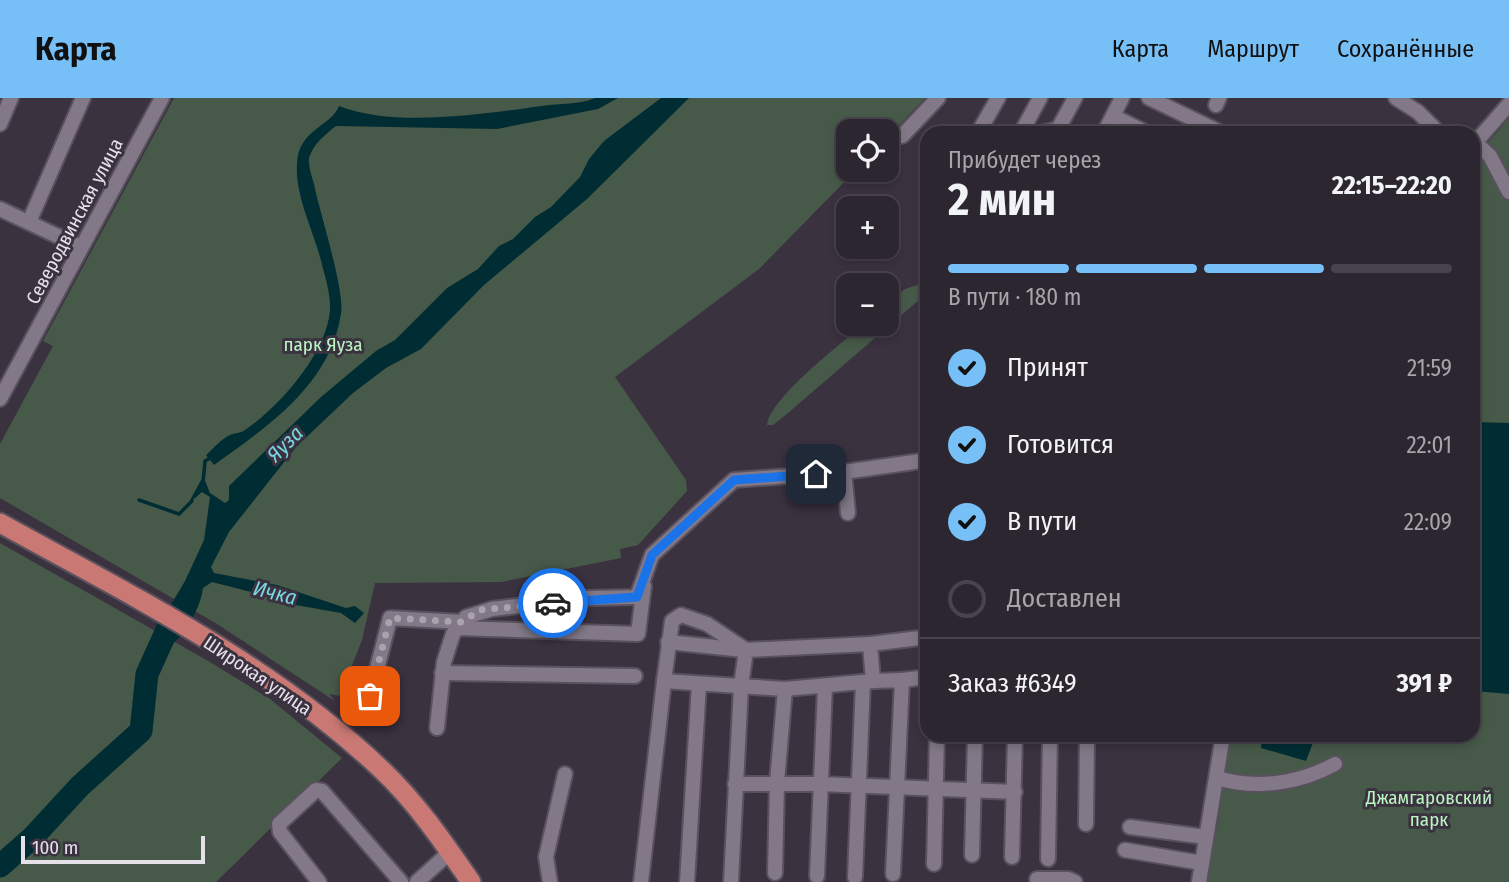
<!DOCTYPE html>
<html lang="ru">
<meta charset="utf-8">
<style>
:root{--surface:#2c2630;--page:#342e38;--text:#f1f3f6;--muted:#a6a5ab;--line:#48434c;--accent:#77bff7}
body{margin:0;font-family:"Fira Sans Condensed",sans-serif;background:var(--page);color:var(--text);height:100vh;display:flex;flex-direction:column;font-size:26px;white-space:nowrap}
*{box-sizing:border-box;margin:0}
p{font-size:23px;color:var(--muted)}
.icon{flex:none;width:38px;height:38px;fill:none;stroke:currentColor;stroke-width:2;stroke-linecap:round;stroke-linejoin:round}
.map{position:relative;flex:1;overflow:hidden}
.details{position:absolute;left:920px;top:28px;width:560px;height:616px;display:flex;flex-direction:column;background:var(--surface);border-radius:21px;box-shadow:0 4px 10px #0003,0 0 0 2px var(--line)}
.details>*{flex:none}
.fabs{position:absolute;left:836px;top:21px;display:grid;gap:14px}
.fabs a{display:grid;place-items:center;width:63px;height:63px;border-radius:14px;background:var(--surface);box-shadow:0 4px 10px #0003,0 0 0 2px var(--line);font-size:35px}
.scale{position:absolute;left:21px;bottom:18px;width:184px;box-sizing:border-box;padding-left:7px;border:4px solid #e6e0e9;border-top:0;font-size:19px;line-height:24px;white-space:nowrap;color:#e6e0e9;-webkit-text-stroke:5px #3b3240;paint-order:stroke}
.pin{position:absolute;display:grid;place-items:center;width:60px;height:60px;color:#fff;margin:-30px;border-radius:14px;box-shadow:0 4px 10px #0006}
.courier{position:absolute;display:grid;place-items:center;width:70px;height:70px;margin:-35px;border:5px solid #1a73e8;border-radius:50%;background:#fff;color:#222;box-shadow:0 2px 9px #0007}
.headline em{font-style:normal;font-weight:700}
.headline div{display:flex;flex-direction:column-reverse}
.headline{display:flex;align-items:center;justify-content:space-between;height:119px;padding:0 28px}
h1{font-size:46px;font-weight:700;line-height:52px}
.bar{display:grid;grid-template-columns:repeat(4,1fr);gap:10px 7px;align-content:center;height:84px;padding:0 28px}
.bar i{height:9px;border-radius:5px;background:var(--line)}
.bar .on{background:var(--accent)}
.bar p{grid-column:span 4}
.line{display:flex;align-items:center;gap:18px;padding:0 28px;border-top:2px solid var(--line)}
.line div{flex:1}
ol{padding:0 28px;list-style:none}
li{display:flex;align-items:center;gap:21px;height:77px}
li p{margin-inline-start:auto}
li .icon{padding:7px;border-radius:50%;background:var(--accent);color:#111;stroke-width:4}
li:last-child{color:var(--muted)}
li i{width:38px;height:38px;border:4px solid var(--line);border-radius:50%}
header{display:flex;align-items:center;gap:42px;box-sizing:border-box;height:98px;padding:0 35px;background:var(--accent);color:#111}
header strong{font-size:33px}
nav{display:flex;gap:38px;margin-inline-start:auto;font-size:24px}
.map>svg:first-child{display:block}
.green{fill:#475a49}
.water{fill:#002d33}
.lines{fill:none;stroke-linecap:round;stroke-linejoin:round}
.stream{stroke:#002d33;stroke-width:3.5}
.river{stroke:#002d33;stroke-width:23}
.minor-casing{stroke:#59515d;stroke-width:18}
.major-casing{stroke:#59515d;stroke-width:23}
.minor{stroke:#827887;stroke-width:14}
.major{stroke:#c97873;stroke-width:19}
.done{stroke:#aaa3ae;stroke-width:7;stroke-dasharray:0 12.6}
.route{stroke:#1a73e8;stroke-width:9}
.labels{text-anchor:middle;stroke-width:6;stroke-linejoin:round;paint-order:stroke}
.street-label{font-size:19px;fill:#e6e0e9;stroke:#3b3240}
.park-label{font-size:19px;fill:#bbf5c2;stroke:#3b3240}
.water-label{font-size:21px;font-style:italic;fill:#79d6e2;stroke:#3b3240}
</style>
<header>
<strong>Карта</strong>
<nav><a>Карта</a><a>Маршрут</a><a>Сохранённые</a></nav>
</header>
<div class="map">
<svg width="1509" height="784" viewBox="0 0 1509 784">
<rect width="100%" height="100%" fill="#3b3240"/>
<g class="green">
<polygon points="174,0 925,0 887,40 887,33 849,33 849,72 856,72 759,171 615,279 686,382 687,393 638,447 620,451 621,460 501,484 375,485 362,542 340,598 329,596 335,603 217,526 0,400 0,346 53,248 43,243"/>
<polygon points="1509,20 1509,784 1205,784 1218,725 1229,637 1474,637 1474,61"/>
<path d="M927,184V195L788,315L773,327H767C770,300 842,245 864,226H887V205L905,191Z"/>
<polygon points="0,445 210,564 270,601 342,660 216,784 0,784"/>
</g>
<g class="water">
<path d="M595,0H618L598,11L497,31L336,28C326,36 313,46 309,60C308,67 312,79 314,86C320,116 345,192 341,216C330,287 267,329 214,367L206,357C213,351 221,341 230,337C235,335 241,335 245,332C279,309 327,255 330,212C331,196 324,175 320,159C312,130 295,97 297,66C298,31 331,29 339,8C395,30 483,16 542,8C559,5 580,7 595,0Z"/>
<path d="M661,0H689L587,101L484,187L421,251L386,270L353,295L296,349L229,434L211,469L214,475L277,487L346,510L355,508L364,515L355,525L341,515L284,505L267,498L212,484L203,490C200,515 177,550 153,560L151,540L185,483L204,442L210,399L202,394L188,406L201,382L204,380L210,395L225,405L229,402V388L321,299L376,253L395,242L447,190L478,171L499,148L513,141L535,119L551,109L580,79L589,61L604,43Z"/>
<polygon points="1474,324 1509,325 1509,596 1474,593"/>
<polygon points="1262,637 1316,637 1306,663 1261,650"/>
</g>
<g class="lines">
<g class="stream">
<polyline points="203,385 205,363 213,358"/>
<polyline points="139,402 179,416 192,403"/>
</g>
<polyline class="river" points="0,768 32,740 80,688 141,633 147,576 167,532"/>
<g class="minor-casing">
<g id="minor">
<polyline points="1149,0 1222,35"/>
<polyline points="1396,0 1418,14 1439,35"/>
<polyline points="1216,7 1219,0"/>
<polyline points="1113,18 1147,35"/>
<polyline points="0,26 11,0"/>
<polyline points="1058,31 1075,0"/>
<polyline points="978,35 998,0"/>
<polyline points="1021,35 1040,0"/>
<polyline points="1041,35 1058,31 1067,35"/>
<polyline points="1104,35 1122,0"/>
<polyline points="902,38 938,0"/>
<polyline points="1474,43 1490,58 1509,94"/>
<polyline points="1474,46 1509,6"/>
<polyline points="0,111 81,149"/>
<polyline points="29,124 83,0"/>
<polyline points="0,301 162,0"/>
<polyline points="844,374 848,415"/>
<polyline points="457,530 638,536 644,488"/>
<polyline points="668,544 743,552"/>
<polyline points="442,575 635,578"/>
<polyline points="902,582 928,579"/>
<polyline points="664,583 672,523 681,517 707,526 746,552"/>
<polyline points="873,583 902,582 893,776"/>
<polyline points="370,598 390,520 462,524"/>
<polyline points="437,630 444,564 453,536 466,519 492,511 587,500 637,499 652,457 734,382 844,374 928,362"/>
<path d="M1218,680C1256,692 1301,685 1335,666"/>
<polyline points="735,686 820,686 1015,694"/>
<polyline points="1086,726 1087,637"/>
<polyline points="1130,729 1206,739"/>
<polyline points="1125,752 1202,765"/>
<polyline points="972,757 975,637"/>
<polyline points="1012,759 1015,637"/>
<polyline points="1048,761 1050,637"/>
<polyline points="934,766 937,637"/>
<polyline points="775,775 777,684 785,591"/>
<polyline points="817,778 825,588"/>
<polyline points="855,779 863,584"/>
<polyline points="1037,781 1068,781 1075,784"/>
<polyline points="319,784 280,734 279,726 316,692 322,693 401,784"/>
<polyline points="417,784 450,754"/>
<polyline points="550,784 546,759 565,676"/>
<polyline points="641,784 664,583 785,591 873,583 870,546"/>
<polyline points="687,784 699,586"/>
<polyline points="731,784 741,588 746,552 870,546 928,539"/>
<polyline points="1199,784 1223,637"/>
</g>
</g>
<g class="major-casing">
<path id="major" d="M0,425C132,498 272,567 382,672C416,704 444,745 471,784"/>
</g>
<use href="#minor" class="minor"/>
<use href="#major" class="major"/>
</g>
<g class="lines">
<polyline class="done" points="370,598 390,520 462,524 480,512 553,505"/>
<polyline class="route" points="553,505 637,499 652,457 734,382 816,376"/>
</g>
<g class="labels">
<g class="street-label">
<text transform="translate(74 123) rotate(-62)" y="7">Северодвинская улица</text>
<text transform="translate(258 577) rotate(34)" y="7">Широкая улица</text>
</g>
<g class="park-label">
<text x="323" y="253">парк Яуза</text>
<text x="1429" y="706">Джамгаровский<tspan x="1429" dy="22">парк</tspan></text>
</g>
<g class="water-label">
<text transform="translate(285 346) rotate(-45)" y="7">Яуза</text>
<text transform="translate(275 495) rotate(14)" y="7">Ичка</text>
</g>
</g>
</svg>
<div class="fabs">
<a><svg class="icon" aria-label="locate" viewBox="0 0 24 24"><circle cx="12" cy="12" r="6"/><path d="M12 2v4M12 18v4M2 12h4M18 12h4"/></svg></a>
<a>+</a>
<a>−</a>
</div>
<div class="scale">100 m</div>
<div class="pin" style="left:370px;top:598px;background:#ea580c"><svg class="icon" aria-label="bag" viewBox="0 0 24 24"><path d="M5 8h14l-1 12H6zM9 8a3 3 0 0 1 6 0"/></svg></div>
<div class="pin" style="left:816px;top:376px;background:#1f2937"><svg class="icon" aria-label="home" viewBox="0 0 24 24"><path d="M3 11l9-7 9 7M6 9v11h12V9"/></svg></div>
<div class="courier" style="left:553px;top:505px"><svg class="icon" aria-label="car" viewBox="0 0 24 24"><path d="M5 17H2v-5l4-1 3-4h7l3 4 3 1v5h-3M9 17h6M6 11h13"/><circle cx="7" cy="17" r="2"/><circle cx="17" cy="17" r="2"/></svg></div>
<section class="details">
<div class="headline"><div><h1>2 мин</h1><p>Прибудет через</p></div><em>22:15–22:20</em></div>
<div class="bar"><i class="on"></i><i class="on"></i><i class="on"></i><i></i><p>В пути · 180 m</p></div>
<ol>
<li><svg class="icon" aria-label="check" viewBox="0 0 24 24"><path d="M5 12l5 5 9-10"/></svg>Принят<p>21:59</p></li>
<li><svg class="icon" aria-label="check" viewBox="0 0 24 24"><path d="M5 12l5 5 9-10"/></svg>Готовится<p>22:01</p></li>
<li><svg class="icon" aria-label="check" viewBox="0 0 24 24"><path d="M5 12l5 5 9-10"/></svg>В пути<p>22:09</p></li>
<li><i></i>Доставлен</li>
</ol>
<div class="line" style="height:91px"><div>Заказ #6349</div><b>391 ₽</b></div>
</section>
</div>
